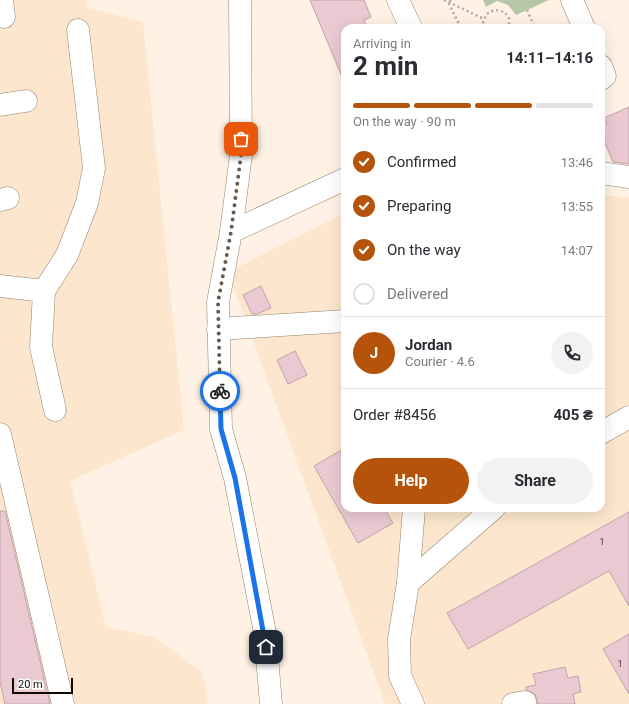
<!DOCTYPE html>
<meta charset="utf-8">
<style>
:root{--surface:#fff;--page:#f2f2f3;--text:#2b2b33;--muted:#7c7c81;--line:#e1e1e2;--accent:#b45309}
body{margin:0;font-family:Roboto,sans-serif;background:var(--page);color:var(--text);height:100vh;display:flex;flex-direction:column;font-size:15px;white-space:nowrap}
*{box-sizing:border-box;margin:0}
p{font-size:13px;color:var(--muted)}
.icon{flex:none;width:22px;height:22px;fill:none;stroke:currentColor;stroke-width:2;stroke-linecap:round;stroke-linejoin:round}
.map{position:relative;flex:1;overflow:hidden}
.panel{position:absolute;left:341px;top:24px;width:264px;height:488px;display:flex;flex-direction:column;background:var(--surface);border-radius:12px;box-shadow:0 4px 16px #0002}
.panel>*{flex:none}
.scale{position:absolute;left:12px;bottom:10px;width:61px;box-sizing:border-box;padding-left:4px;border:2px solid #110a04;border-top:0;font-size:11px;line-height:14px;white-space:nowrap;color:#110a04;-webkit-text-stroke:3px #fff;paint-order:stroke}
.pin{position:absolute;display:grid;place-items:center;width:34px;height:34px;color:#fff;margin:-17px;border-radius:8px;box-shadow:0 2px 6px #0006}
.courier{position:absolute;display:grid;place-items:center;width:40px;height:40px;margin:-20px;border:3px solid #1a73e8;border-radius:50%;background:#fff;color:#222;box-shadow:0 1px 5px #0007}
.headline em{font-style:normal;font-weight:700}
.headline div{display:flex;flex-direction:column-reverse}
.headline{display:flex;align-items:center;justify-content:space-between;height:68px;padding:0 12px}
h1{font-size:26px;font-weight:700;line-height:30px}
.bar{display:grid;grid-template-columns:repeat(4,1fr);gap:6px 4px;align-content:center;height:48px;padding:0 12px}
.bar i{height:5px;border-radius:3px;background:var(--line)}
.bar .active{background:var(--accent)}
.bar p{grid-column:span 4}
.line{display:flex;align-items:center;gap:10px;padding:0 12px;border-top:1px solid var(--line)}
.line div{flex:1}
.round{display:grid;place-items:center;flex:none;width:42px;height:42px;border-radius:21px;background:var(--page)}
ol{padding:0 12px;list-style:none}
li{display:flex;align-items:center;gap:12px;height:44px}
li p{margin-inline-start:auto}
li .icon{padding:4px;border-radius:50%;background:var(--accent);color:#fff;stroke-width:4}
li:last-child{color:var(--muted)}
li i{width:22px;height:22px;border:2px solid var(--line);border-radius:50%}
.action{display:flex;gap:8px;margin-top:auto;padding:8px 12px}
.action a{flex:1;height:46px;border-radius:24px;background:var(--accent);color:#fff;font-size:16px;font-weight:700;line-height:46px;text-align:center}
.action a+a{background:var(--page);color:var(--text)}
.map>svg:first-child{display:block}
.built{fill:#fce7ce}
.green{fill:#b6c7a8}
.building{fill:#eac9d2;stroke:#c2a2ac}
.lines{fill:none;stroke-linecap:round;stroke-linejoin:round}
.minor-casing{stroke:#95816b;stroke-width:23}
.path{stroke:#b3a89d;stroke-width:2.5;stroke-dasharray:2 3;stroke-linecap:butt}
.minor{stroke:#fff;stroke-width:22}
.done{stroke:#645b52;stroke-width:4;stroke-dasharray:0 7.2}
.route{stroke:#1a73e8;stroke-width:5}
.labels{text-anchor:middle;stroke-width:3;stroke-linejoin:round;paint-order:stroke}
.number-label{font-size:9px;fill:#473a38}
</style>
<div class="map">
<svg width="629" height="704" viewBox="0 0 629 704">
<rect width="100%" height="100%" fill="#fff2e4"/>
<g class="built">
<polygon points="0,0 87,0 88,8 143,22 184,430 70,481 106,627 154,637 203,673 208,704 0,704"/>
<polygon points="601,195 629,198 629,704 385,704 228,272 345,213 345,508 601,508"/>
</g>
<polygon class="green" points="483,0 549,0 516,15 508,5 497,1 486,7"/>
<g class="building">
<polygon points="310,0 364,0 371,17 364,20 367,28 345,28 345,84"/>
<polygon points="629,107 629,164 613,162 601,134 601,127 607,124 604,118"/>
<polygon points="261,286 271,308 257,314 252,314 243,295"/>
<polygon points="295,351 307,375 288,384 277,360"/>
<polygon points="345,448 345,508 384,508 393,523 358,543 314,466"/>
<polygon points="0,511 5,511 50,704 5,704 0,682"/>
<polygon points="629,512 629,606 609,571 468,649 447,613"/>
<polygon points="629,634 629,694 603,649"/>
<polygon points="565,667 568,678 578,676 581,692 573,694 575,704 538,704 535,694 526,690 526,687 536,685 533,674"/>
</g>
<g class="lines">
<g class="minor-casing">
<g id="minor">
<polyline points="2,0 4,17"/>
<polyline points="398,0 411,28"/>
<polyline points="572,0 584,28"/>
<polyline points="601,66 605,76 601,79"/>
<polyline points="0,105 26,101"/>
<polyline points="601,173 629,177"/>
<polyline points="0,200 8,198"/>
<polyline points="231,232 241,155 240,0"/>
<polyline points="0,286 44,291 67,255 87,203 94,168 78,30"/>
<polyline points="44,291 41,347 55,410"/>
<polyline points="218,329 345,321"/>
<polyline points="601,433 629,417"/>
<polyline points="0,434 63,704"/>
<polyline points="408,583 414,508"/>
<polyline points="271,704 265,633 235,478 221,429 218,302 231,232 345,179"/>
<polyline points="413,704 400,676 399,639 408,583 494,508"/>
<polyline points="513,704 525,702"/>
</g>
</g>
<g class="path">
<polyline points="444,0 484,19"/>
<polyline points="451,0 448,2 461,28"/>
<polyline points="527,10 535,28"/>
<path d="M484,28L483,23L486,15C493,8 502,9 509,17V28"/>
</g>
<use href="#minor" class="minor"/>
</g>
<g class="lines">
<polyline class="done" points="220,391 218,302 231,232 241,155 241,139"/>
<polyline class="route" points="220,391 221,429 235,478 266,647"/>
</g>
<g class="labels">
<g class="number-label">
<text x="602" y="545">1</text>
<text x="620" y="667">1</text>
</g>
</g>
</svg>
<div class="scale">20 m</div>
<div class="pin" style="left:241px;top:139px;background:#ea580c"><svg class="icon" aria-label="bag" viewBox="0 0 24 24"><path d="M5 8h14l-1 12H6zM9 8a3 3 0 0 1 6 0"/></svg></div>
<div class="pin" style="left:266px;top:647px;background:#1f2937"><svg class="icon" aria-label="home" viewBox="0 0 24 24"><path d="M3 11l9-7 9 7M6 9v11h12V9"/></svg></div>
<div class="courier" style="left:220px;top:391px"><svg class="icon" aria-label="bike" viewBox="0 0 24 24"><circle cx="6" cy="16" r="4"/><circle cx="18" cy="16" r="4"/><path d="M6 16l4-8h5l3 8M10 8l3 8H6M13 5h3"/></svg></div>
<section class="panel">
<div class="headline"><div><h1>2 min</h1><p>Arriving in</p></div><em>14:11–14:16</em></div>
<div class="bar"><i class="active"></i><i class="active"></i><i class="active"></i><i></i><p>On the way · 90 m</p></div>
<ol>
<li><svg class="icon" aria-label="check" viewBox="0 0 24 24"><path d="M5 12l5 5 9-10"/></svg>Confirmed<p>13:46</p></li>
<li><svg class="icon" aria-label="check" viewBox="0 0 24 24"><path d="M5 12l5 5 9-10"/></svg>Preparing<p>13:55</p></li>
<li><svg class="icon" aria-label="check" viewBox="0 0 24 24"><path d="M5 12l5 5 9-10"/></svg>On the way<p>14:07</p></li>
<li><i></i>Delivered</li>
</ol>
<div class="line" style="height:72px"><b class="round" style="background:var(--accent);color:#fff">J</b><div><b>Jordan</b><p>Courier · 4.6</p></div><a class="round"><svg class="icon" aria-label="phone" viewBox="0 0 24 24"><path d="M5 4h4l2 5-3 2q2 4 5 5l2-3 5 2v4C11 20 4 13 5 4z"/></svg></a></div>
<div class="line" style="height:52px"><div>Order #8456</div><b>405 ₴</b></div>
<div class="action"><a>Help</a><a>Share</a></div>
</section>
</div>
